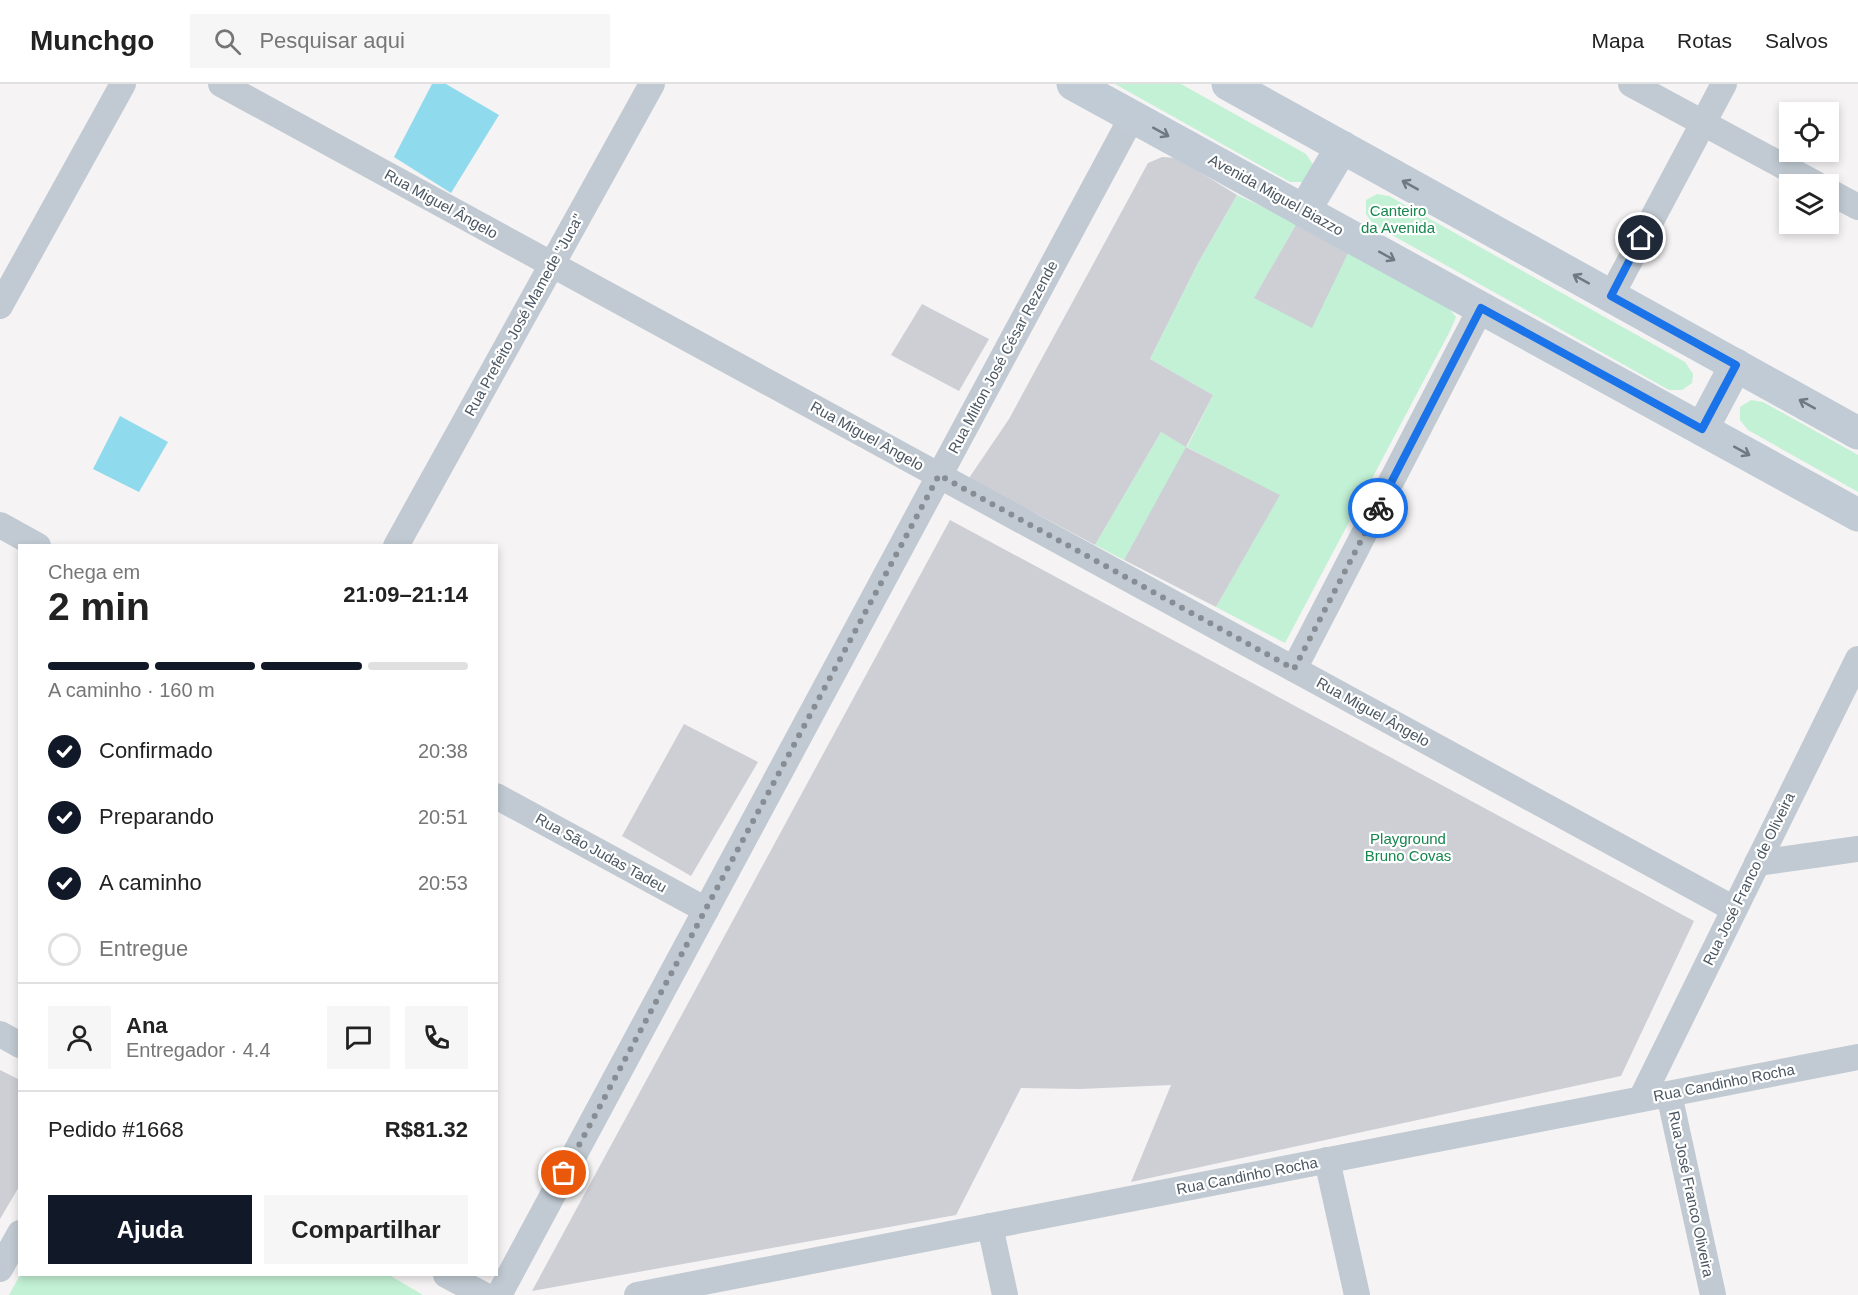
<!DOCTYPE html>
<html lang="pt">
<meta charset="utf-8">
<style>
:root{--surface:#fff;--page:#f6f6f6;--text:#222;--muted:#767676;--line:#e0e0e0;--accent:#111827}
body{margin:0;font-family:Arial,sans-serif;background:var(--page);color:var(--text);height:100vh;display:flex;flex-direction:column;font-size:22px;white-space:nowrap}
*{box-sizing:border-box;margin:0}
p{font-size:20px;color:var(--muted)}
.icon{flex:none;width:33px;height:33px;fill:none;stroke:currentColor;stroke-width:2;stroke-linecap:round;stroke-linejoin:round}
.map{position:relative;flex:1;overflow:hidden}
.side{position:absolute;left:18px;top:460px;width:480px;height:732px;display:flex;flex-direction:column;background:var(--surface);border-radius:0px;box-shadow:0 3px 9px #0003}
.side>*{flex:none}
.buttons{position:absolute;left:1779px;top:18px;display:grid;gap:12px}
.buttons a{display:grid;place-items:center;width:60px;height:60px;border-radius:0px;background:var(--surface);box-shadow:0 3px 9px #0003;font-size:30px}
.pin{position:absolute;display:grid;place-items:center;width:51px;height:51px;color:#fff;margin:-26px;border:3px solid #fff;border-radius:50%;box-shadow:0 2px 6px #0007}
.courier{position:absolute;display:grid;place-items:center;width:60px;height:60px;margin:-30px;border:4px solid #1a73e8;border-radius:50%;background:#fff;color:#222;box-shadow:0 2px 8px #0007}
.overview em{font-style:normal;font-weight:700}
.overview div{display:flex;flex-direction:column-reverse}
.overview{display:flex;align-items:center;justify-content:space-between;height:102px;padding:0 30px}
h1{font-size:39px;font-weight:700;line-height:45px}
.bar{display:grid;grid-template-columns:repeat(4,1fr);gap:9px 6px;align-content:center;height:72px;padding:0 30px}
.bar i{height:8px;border-radius:4px;background:var(--line)}
.bar .on{background:var(--accent)}
.bar p{grid-column:span 4}
.line{display:flex;align-items:center;gap:15px;padding:0 30px;border-top:2px solid var(--line)}
.line div{flex:1}
.round{display:grid;place-items:center;flex:none;width:63px;height:63px;border-radius:0px;background:var(--page)}
ol{padding:0 30px;list-style:none}
li{display:flex;align-items:center;gap:18px;height:66px}
li p{margin-inline-start:auto}
li .icon{padding:6px;border-radius:50%;background:var(--accent);color:#fff;stroke-width:4}
li:last-child{color:var(--muted)}
li i{width:33px;height:33px;border:3px solid var(--line);border-radius:50%}
.primary-button{display:flex;gap:12px;margin-top:auto;padding:12px 30px}
.primary-button a{flex:1;height:69px;border-radius:0px;background:var(--accent);color:#fff;font-size:24px;font-weight:700;line-height:69px;text-align:center}
.primary-button a+a{background:var(--page);color:var(--text)}
header{display:flex;align-items:center;gap:36px;box-sizing:border-box;height:84px;padding:0 30px;background:var(--surface);border-bottom:2px solid var(--line)}
header strong{font-size:28px}
nav{display:flex;gap:33px;margin-inline-start:auto;font-size:21px}
.search{width:420px;height:54px;background:var(--page);display:flex;align-items:center;gap:15px;box-sizing:border-box;padding:0 21px;border-radius:0px;color:var(--muted);font-size:22px}
.map>svg:first-child{display:block}
.green{fill:#c3f1d5}
.water{fill:#90daee}
.building{fill:#cdcfd5}
.lines{fill:none;stroke-linecap:round;stroke-linejoin:round}
.street{stroke:#c1cad2;stroke-width:26}
.secondary{stroke:#c1cbd6;stroke-width:33}
.oneway{stroke:#6e7984}
.done{stroke:#868d94;stroke-width:6;stroke-dasharray:0 10.8}
.route{stroke:#1a73e8;stroke-width:8}
.labels{text-anchor:middle;stroke-width:4.5;stroke-linejoin:round;paint-order:stroke}
.street-label{font-size:15px;fill:#4a5661;stroke:#fff}
.park-label{font-size:15px;fill:#17864f;stroke:#fff}
</style>
<header>
<strong>Munchgo</strong>
<div class="search"><svg class="icon" aria-label="search" viewBox="0 0 24 24"><circle cx="10" cy="10" r="6"/><path d="M15 15l6 6"/></svg>Pesquisar aqui</div>
<nav><a>Mapa</a><a>Rotas</a><a>Salvos</a></nav>
</header>
<div class="map">
<svg width="1858" height="1211" viewBox="0 0 1858 1211">
<rect width="100%" height="100%" fill="#f5f3f3"/>
<g class="green">
<polygon points="1115,0 1181,0 1306,70 1314,82 1303,98 1290,98"/>
<polygon points="1377,110 1389,112 1685,278 1693,290 1692,299 1682,306 1669,306 1374,141 1366,130 1366,116"/>
<polygon points="1237,111 1297,139 1255,213 1349,167 1445,219 1456,233 1450,247 1285,559 1216,523 1279,412 1187,363 1124,476 1095,461 1161,348 1187,363 1213,311 1150,275 1198,179"/>
<polygon points="1751,316 1763,318 1858,371 1858,408 1748,346 1740,336 1740,323"/>
<polygon points="20,1191 389,1191 423,1211 9,1211"/>
</g>
<g class="water">
<polygon points="432,0 446,0 499,31 451,109 394,73"/>
<polygon points="120,332 168,358 139,408 93,385"/>
</g>
<g class="building">
<polygon points="1162,73 1177,74 1237,111 1198,179 1150,275 1213,311 1186,363 1161,348 1095,461 1035,429 967,397 1009,335 1148,79"/>
<polygon points="1297,139 1349,167 1312,244 1254,214"/>
<polygon points="922,220 989,255 959,307 891,271"/>
<polygon points="1186,363 1280,411 1216,523 1124,476"/>
<polygon points="950,436 1694,837 1621,992 1131,1098 1171,1001 1080,1005 1021,1004 956,1131 532,1207"/>
<polygon points="684,640 758,678 691,792 622,752"/>
<polygon points="0,986 20,996 20,1101 0,1135"/>
</g>
<g class="lines">
<g class="street">
<polyline points="221,0 1734,825"/>
<polyline points="1631,0 1816,100"/>
<polyline points="1828,107 1858,123"/>
<polyline points="1611,212 1724,0"/>
<polyline points="0,222 123,0"/>
<polyline points="0,441 38,462"/>
<polyline points="396,462 652,0"/>
<polyline points="1294,585 1481,224"/>
<polyline points="496,712 706,826"/>
<polyline points="1757,779 1858,765"/>
<polyline points="0,950 20,961"/>
<polyline points="1669,1010 1713,1211"/>
<polyline points="1641,1015 1858,575"/>
<polyline points="1327,1076 1357,1211"/>
<polyline points="990,1142 1005,1211"/>
<polyline points="0,1185 20,1149"/>
<polyline points="446,1191 484,1211"/>
<polyline points="499,1211 1132,33"/>
<polyline points="637,1211 1858,973"/>
</g>
<g class="secondary">
<polyline points="1073,0 1858,431"/>
<polyline points="1228,0 1858,349"/>
<polyline points="1304,127 1342,63"/>
<polyline points="1702,345 1736,281"/>
</g>
</g>
<defs><path id="oneway-shaft" d="M-6 0H5M1.5-3L5.5 0L1.5 3" fill="none" stroke-width="1.6" stroke-linecap="round" stroke-linejoin="round" transform="scale(1.5)"/></defs>
<g class="oneway">
<use href="#oneway-shaft" transform="translate(1161 48) rotate(29)"/>
<use href="#oneway-shaft" transform="translate(1410 101) rotate(-151)"/>
<use href="#oneway-shaft" transform="translate(1387 172) rotate(29)"/>
<use href="#oneway-shaft" transform="translate(1581 195) rotate(-151)"/>
<use href="#oneway-shaft" transform="translate(1807 320) rotate(-151)"/>
<use href="#oneway-shaft" transform="translate(1742 367) rotate(29)"/>
</g>
<g class="lines">
<polyline class="done" points="564,1089 939,391 1294,585 1378,424"/>
<polyline class="route" points="1378,424 1481,224 1702,345 1736,281 1611,212 1641,154"/>
</g>
<g class="labels">
<g class="street-label">
<text transform="translate(1276 111) rotate(29)" y="5">Avenida Miguel Biazzo</text>
<text transform="translate(441 120) rotate(29)" y="5">Rua Miguel Ângelo</text>
<text transform="translate(524 231) rotate(-61)" y="5">Rua Prefeito José Mamede "Juca"</text>
<text transform="translate(1003 273) rotate(-62)" y="5">Rua Milton José César Rezende</text>
<text transform="translate(867 352) rotate(29)" y="5">Rua Miguel Ângelo</text>
<text transform="translate(1373 628) rotate(29)" y="5">Rua Miguel Ângelo</text>
<text transform="translate(601 769) rotate(29)" y="5">Rua São Judas Tadeu</text>
<text transform="translate(1749 795) rotate(-64)" y="5">Rua José Franco de Oliveira</text>
<text transform="translate(1724 999) rotate(-11)" y="5">Rua Candinho Rocha</text>
<text transform="translate(1247 1092) rotate(-11)" y="5">Rua Candinho Rocha</text>
<text transform="translate(1691 1110) rotate(78)" y="5">Rua José Franco Oliveira</text>
</g>
<g class="park-label">
<text x="1398" y="132">Canteiro<tspan x="1398" dy="17">da Avenida</tspan></text>
<text x="1408" y="760">Playground<tspan x="1408" dy="17">Bruno Covas</tspan></text>
</g>
</g>
</svg>
<div class="buttons">
<a><svg class="icon" aria-label="locate" viewBox="0 0 24 24"><circle cx="12" cy="12" r="6"/><path d="M12 2v4M12 18v4M2 12h4M18 12h4"/></svg></a>
<a><svg class="icon" aria-label="layers" viewBox="0 0 24 24"><path d="M12 4l9 5-9 5-9-5zM3 14l9 5 9-5"/></svg></a>
</div>
<div class="pin" style="left:564px;top:1089px;background:#ea580c"><svg class="icon" aria-label="bag" viewBox="0 0 24 24"><path d="M5 8h14l-1 12H6zM9 8a3 3 0 0 1 6 0"/></svg></div>
<div class="pin" style="left:1641px;top:154px;background:#1f2937"><svg class="icon" aria-label="home" viewBox="0 0 24 24"><path d="M3 11l9-7 9 7M6 9v11h12V9"/></svg></div>
<div class="courier" style="left:1378px;top:424px"><svg class="icon" aria-label="bike" viewBox="0 0 24 24"><circle cx="6" cy="16" r="4"/><circle cx="18" cy="16" r="4"/><path d="M6 16l4-8h5l3 8M10 8l3 8H6M13 5h3"/></svg></div>
<section class="side">
<div class="overview"><div><h1>2 min</h1><p>Chega em</p></div><em>21:09–21:14</em></div>
<div class="bar"><i class="on"></i><i class="on"></i><i class="on"></i><i></i><p>A caminho · 160 m</p></div>
<ol>
<li><svg class="icon" aria-label="check" viewBox="0 0 24 24"><path d="M5 12l5 5 9-10"/></svg>Confirmado<p>20:38</p></li>
<li><svg class="icon" aria-label="check" viewBox="0 0 24 24"><path d="M5 12l5 5 9-10"/></svg>Preparando<p>20:51</p></li>
<li><svg class="icon" aria-label="check" viewBox="0 0 24 24"><path d="M5 12l5 5 9-10"/></svg>A caminho<p>20:53</p></li>
<li><i></i>Entregue</li>
</ol>
<div class="line" style="height:108px"><a class="round"><svg class="icon" aria-label="person" viewBox="0 0 24 24"><circle cx="12" cy="8" r="4"/><path d="M4 21q1-7 8-7t8 7"/></svg></a><div><b>Ana</b><p>Entregador · 4.4</p></div><a class="round"><svg class="icon" aria-label="chat" viewBox="0 0 24 24"><path d="M4 5h16v11H9l-5 4z"/></svg></a><a class="round"><svg class="icon" aria-label="phone" viewBox="0 0 24 24"><path d="M5 4h4l2 5-3 2q2 4 5 5l2-3 5 2v4C11 20 4 13 5 4z"/></svg></a></div>
<div class="line" style="height:78px"><div>Pedido #1668</div><b>R$81.32</b></div>
<div class="primary-button"><a>Ajuda</a><a>Compartilhar</a></div>
</section>
</div>
